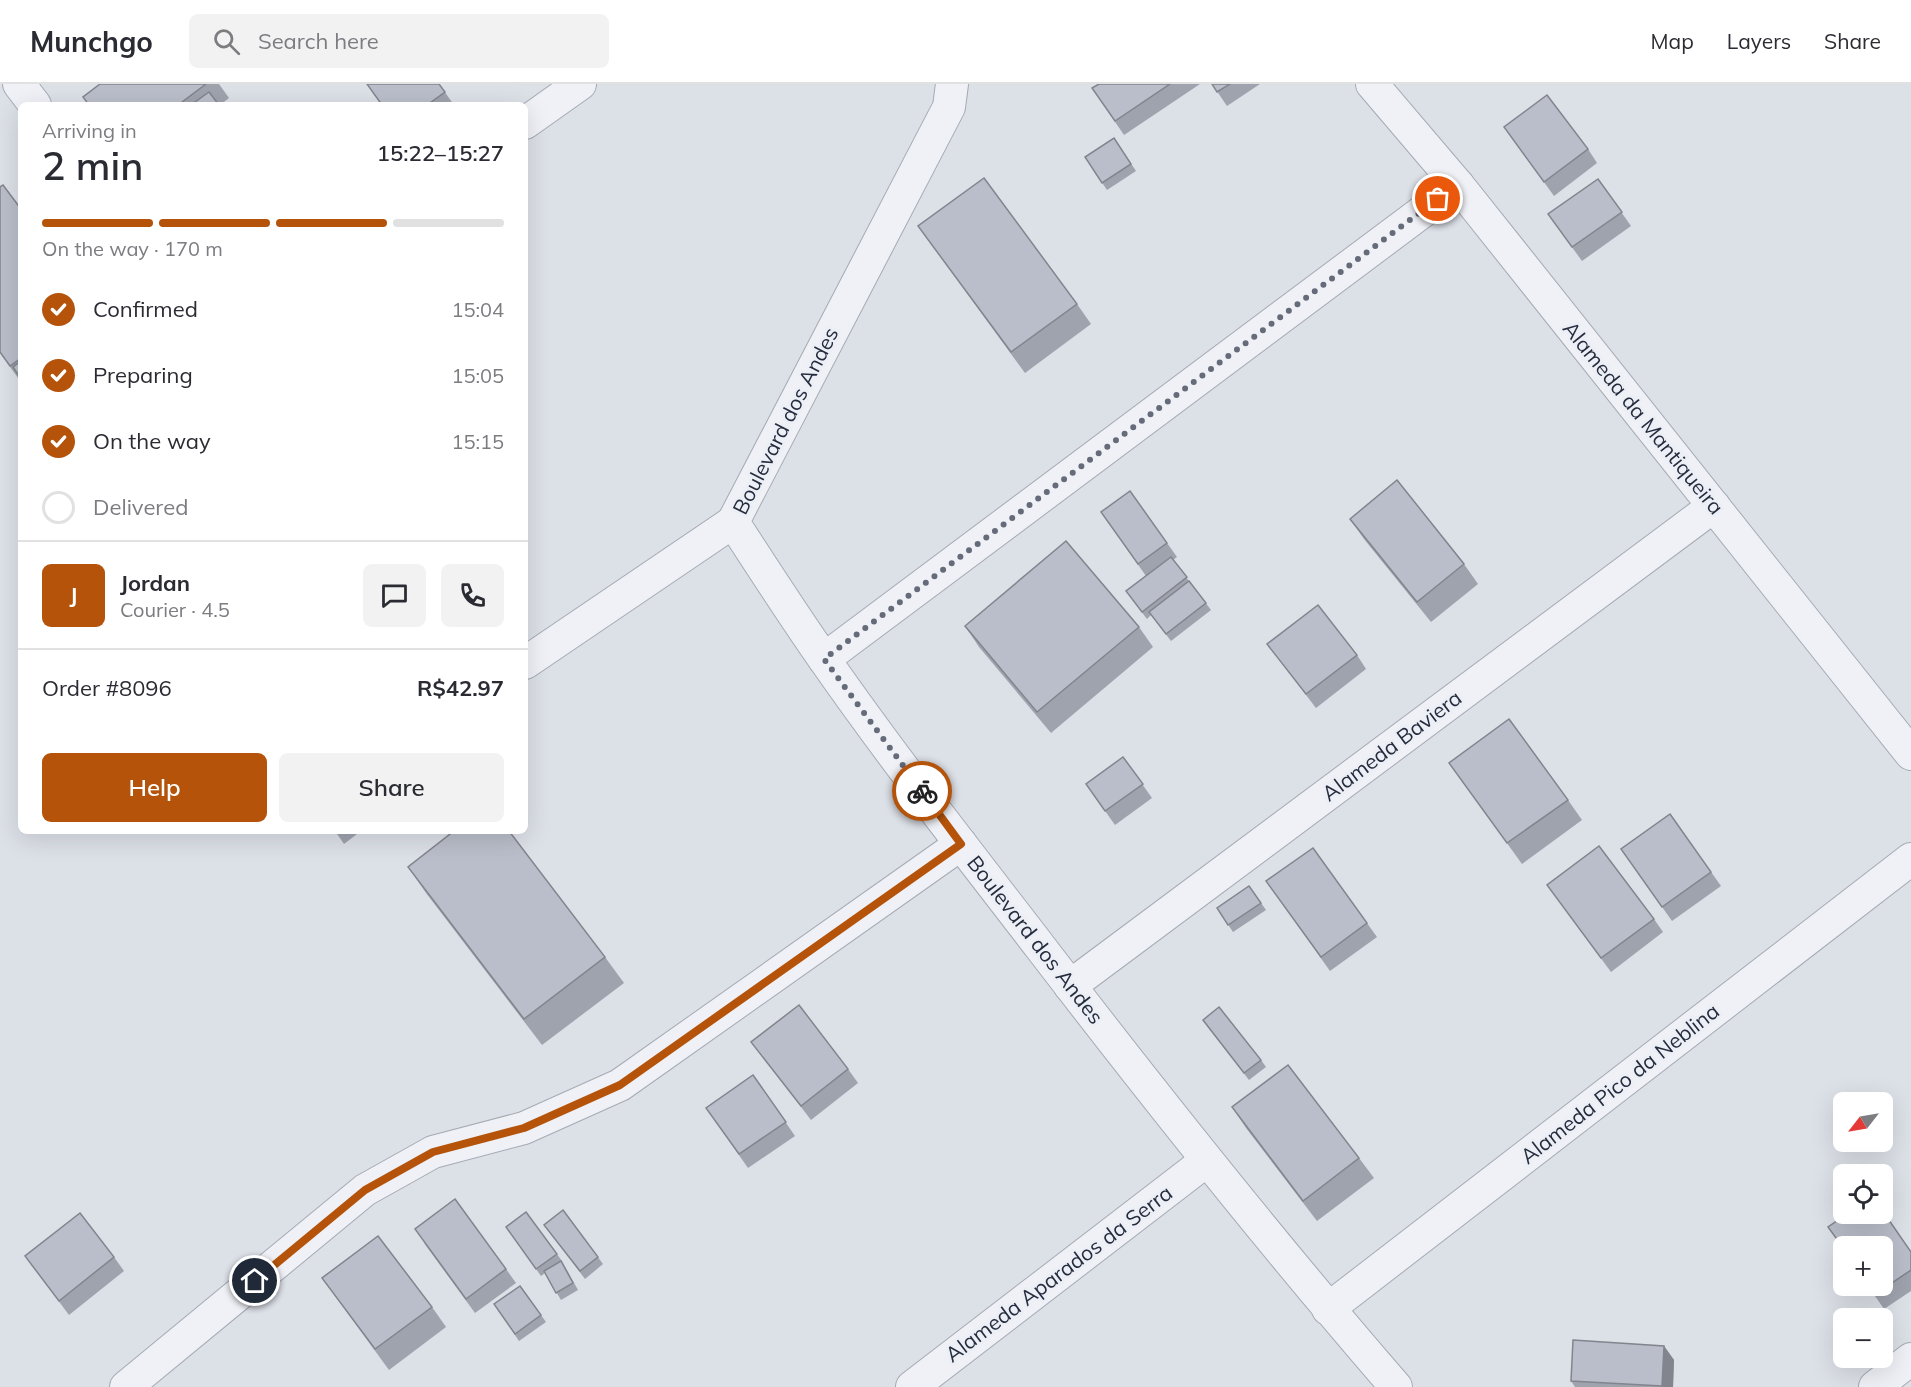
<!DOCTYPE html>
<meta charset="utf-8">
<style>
:root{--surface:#fff;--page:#f2f2f3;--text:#2b2b33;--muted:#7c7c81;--line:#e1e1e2;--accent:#b45309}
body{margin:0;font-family:Mulish,sans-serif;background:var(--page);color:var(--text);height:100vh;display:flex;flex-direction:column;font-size:22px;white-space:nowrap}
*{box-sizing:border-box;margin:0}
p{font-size:20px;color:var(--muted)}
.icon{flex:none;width:33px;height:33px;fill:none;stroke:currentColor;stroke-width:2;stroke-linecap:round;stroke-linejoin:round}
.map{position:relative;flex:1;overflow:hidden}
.drawer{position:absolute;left:18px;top:18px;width:510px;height:732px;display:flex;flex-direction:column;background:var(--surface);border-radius:9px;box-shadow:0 6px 24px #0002}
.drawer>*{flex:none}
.needle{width:39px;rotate:239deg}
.tools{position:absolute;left:1833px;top:1008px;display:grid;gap:12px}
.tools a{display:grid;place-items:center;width:60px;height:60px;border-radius:9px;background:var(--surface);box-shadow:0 6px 24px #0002;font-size:30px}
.pin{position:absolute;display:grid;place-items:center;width:51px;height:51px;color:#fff;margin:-26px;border:3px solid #fff;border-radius:50%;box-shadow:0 2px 6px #0007}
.courier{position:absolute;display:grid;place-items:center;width:60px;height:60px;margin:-30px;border:4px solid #b45309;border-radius:50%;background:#fff;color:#222;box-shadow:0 2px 8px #0007}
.head em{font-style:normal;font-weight:600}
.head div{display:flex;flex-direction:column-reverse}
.head{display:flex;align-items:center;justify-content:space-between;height:102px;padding:0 24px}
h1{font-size:39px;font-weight:600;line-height:45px}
.bar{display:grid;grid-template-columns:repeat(4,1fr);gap:9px 6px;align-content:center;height:72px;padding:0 24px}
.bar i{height:8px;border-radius:4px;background:var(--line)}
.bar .selected{background:var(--accent)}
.bar p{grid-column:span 4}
.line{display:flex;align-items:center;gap:15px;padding:0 24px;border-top:2px solid var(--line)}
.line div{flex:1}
.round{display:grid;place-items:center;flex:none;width:63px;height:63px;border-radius:9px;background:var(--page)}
ol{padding:0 24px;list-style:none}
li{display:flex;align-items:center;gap:18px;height:66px}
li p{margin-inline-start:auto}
li .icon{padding:6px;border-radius:50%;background:var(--accent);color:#fff;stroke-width:4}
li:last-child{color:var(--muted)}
li i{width:33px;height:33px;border:3px solid var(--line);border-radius:50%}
.button{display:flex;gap:12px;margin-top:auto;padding:12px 24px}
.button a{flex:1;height:69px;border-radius:9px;background:var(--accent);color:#fff;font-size:24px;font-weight:600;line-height:69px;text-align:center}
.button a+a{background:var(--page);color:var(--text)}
header{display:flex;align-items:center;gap:36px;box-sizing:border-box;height:84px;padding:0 30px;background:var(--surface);border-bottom:2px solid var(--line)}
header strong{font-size:28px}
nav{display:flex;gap:33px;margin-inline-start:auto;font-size:21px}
.search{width:420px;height:54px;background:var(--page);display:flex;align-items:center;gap:15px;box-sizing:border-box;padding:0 21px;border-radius:9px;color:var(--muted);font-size:22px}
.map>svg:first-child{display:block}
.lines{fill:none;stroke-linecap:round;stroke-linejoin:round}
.minor-casing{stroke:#a5aab4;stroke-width:34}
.minor{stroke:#eff1f6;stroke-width:32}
.wall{fill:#9fa3ae}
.shaded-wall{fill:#82858d}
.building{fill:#b9beca;stroke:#82858d;stroke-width:1.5}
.done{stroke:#656b79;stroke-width:6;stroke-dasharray:0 10.8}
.route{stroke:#b45309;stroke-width:8}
.labels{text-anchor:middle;stroke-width:6;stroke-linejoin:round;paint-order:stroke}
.street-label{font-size:21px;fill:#252c3e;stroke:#eceff5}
</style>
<header>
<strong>Munchgo</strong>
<div class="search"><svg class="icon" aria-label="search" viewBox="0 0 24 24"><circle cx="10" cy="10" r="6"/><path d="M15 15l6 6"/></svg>Search here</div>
<nav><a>Map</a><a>Layers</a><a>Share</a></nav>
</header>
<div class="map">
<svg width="1911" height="1303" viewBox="0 0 1911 1303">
<rect width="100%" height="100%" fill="#dce0e7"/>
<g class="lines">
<g class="minor-casing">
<g id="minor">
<polyline points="19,0 35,21"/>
<path d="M952,0L949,23L733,438C763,484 793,531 824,575C893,674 968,769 1041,864C1156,1014 1273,1161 1396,1303"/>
<polyline points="1372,0 1458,101 1911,670"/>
<polyline points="525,39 580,0"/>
<polyline points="824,575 1458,101"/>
<polyline points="525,579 733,438"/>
<polyline points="1070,902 1714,422"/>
<polyline points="1328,1225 1911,775"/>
<polyline points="126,1303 365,1106 433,1068 524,1044 620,1001 961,760"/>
<polyline points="912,1303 1206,1077"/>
<polyline points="1875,1303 1911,1275"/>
</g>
</g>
<use href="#minor" class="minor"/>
</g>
<g class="wall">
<polygon points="100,0 219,0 229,14 220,21 88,21"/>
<polygon points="439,0 454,21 382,21"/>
<polygon points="1099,0 1200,0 1124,51 1092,4"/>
<polygon points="1212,0 1260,0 1227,22"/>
<polygon points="1504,43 1588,65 1597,79 1554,112"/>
<polygon points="1114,54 1136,87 1107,106 1085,73"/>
<polygon points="1598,95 1631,142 1582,177 1548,130"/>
<polygon points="0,103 21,125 21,298 0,269"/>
<polygon points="918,142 1077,220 1091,240 1025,289"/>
<polygon points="1130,407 1177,473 1173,476 1211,526 1171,557 1151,531 1147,535 1131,514 1146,492 1101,428"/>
<polygon points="1350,435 1464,480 1478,500 1431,538 1364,455"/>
<polygon points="965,542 1139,543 1153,563 1051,649 979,563"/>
<polygon points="1267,560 1357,571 1366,585 1316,624"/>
<polygon points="1123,673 1152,714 1115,741 1086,700"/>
<polygon points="1449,679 1568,716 1582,736 1522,780"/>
<polygon points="1670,730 1721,802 1672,837 1621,765"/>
<polygon points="335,747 361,747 344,760"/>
<polygon points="1313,764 1377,853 1330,887 1266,797"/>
<polygon points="408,783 605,873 624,899 542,961 426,809"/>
<polygon points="1547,801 1654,835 1663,848 1611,888"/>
<polygon points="1249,802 1266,826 1233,848 1217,824"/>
<polygon points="1208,943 1261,976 1266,983 1249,996"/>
<polygon points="751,958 848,985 858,999 811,1036"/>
<polygon points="753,991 795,1052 748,1084 706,1024"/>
<polygon points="1232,1023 1359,1074 1374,1094 1317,1137 1246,1044"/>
<polygon points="563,1126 603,1180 585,1195 544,1141"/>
<polygon points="526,1128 562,1177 578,1206 561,1216 545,1189 541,1192 506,1143"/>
<polygon points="424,1159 506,1185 516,1199 475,1229"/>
<polygon points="1911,1167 1911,1207 1884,1225 1868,1202"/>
<polygon points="25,1172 114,1173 124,1187 69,1231"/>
<polygon points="322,1194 432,1223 446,1243 389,1286"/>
<polygon points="520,1202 546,1238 519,1257 494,1220"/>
<polygon points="1664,1262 1674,1276 1673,1303 1575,1303 1571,1297"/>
</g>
<polygon class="shaded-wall" points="1664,1262 1674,1276 1673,1303 1663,1303 1662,1302"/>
<g class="building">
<polygon points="100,0 206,0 178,21 89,21 83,13"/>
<polygon points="367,0 439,0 445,8 427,21 382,21"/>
<polygon points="1099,0 1170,0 1115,37 1092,4"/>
<polygon points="1212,0 1230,0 1217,8"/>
<polygon points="209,8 219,21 191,21"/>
<polygon points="1547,11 1588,65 1544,98 1504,43"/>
<polygon points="1114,54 1131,80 1102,99 1085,73"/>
<polygon points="984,94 1077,220 1011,268 918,142"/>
<polygon points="1598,95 1622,128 1572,163 1548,130"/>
<polygon points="3,101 21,125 21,274 10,282 0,268 0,103"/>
<polygon points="21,277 21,295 13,283"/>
<polygon points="1397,396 1464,480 1417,518 1350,435"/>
<polygon points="1130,407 1167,459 1138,480 1101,428"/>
<polygon points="1066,457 1139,543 1037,628 965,542"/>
<polygon points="1171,473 1187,493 1142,528 1126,507"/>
<polygon points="1189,497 1206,519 1166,550 1149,528"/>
<polygon points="1318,521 1357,571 1306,610 1267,560"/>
<polygon points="1509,635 1568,716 1507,759 1449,679"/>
<polygon points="1123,673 1143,700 1105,727 1086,700"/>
<polygon points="1670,730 1711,788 1662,823 1621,765"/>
<polygon points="454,747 509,747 605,873 524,935 408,783"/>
<polygon points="1599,762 1654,835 1601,874 1547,801"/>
<polygon points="1313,764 1367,839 1321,873 1266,797"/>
<polygon points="1249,802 1261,819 1228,841 1217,824"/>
<polygon points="799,921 848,985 801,1022 751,958"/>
<polygon points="1219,923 1261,976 1244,989 1203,936"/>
<polygon points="1288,981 1359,1074 1303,1117 1232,1023"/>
<polygon points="753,991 786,1038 739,1070 706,1024"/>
<polygon points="455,1115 506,1185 466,1215 415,1145"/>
<polygon points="563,1126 598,1173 580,1187 544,1141"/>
<polygon points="1882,1126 1911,1168 1911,1186 1874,1211 1868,1202 1882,1202 1882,1162 1844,1162 1844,1165 1828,1143 1847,1130 1882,1130"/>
<polygon points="526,1128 557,1170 536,1185 506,1143"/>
<polygon points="80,1129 114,1173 59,1217 25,1172"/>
<polygon points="378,1152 432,1223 375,1265 322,1194"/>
<polygon points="561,1177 573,1199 556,1209 544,1187"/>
<polygon points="520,1202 541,1231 515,1250 494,1220"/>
<polygon points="1573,1256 1664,1262 1662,1302 1571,1297"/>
</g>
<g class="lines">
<polyline class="done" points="922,707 824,575 1438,115"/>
<polyline class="route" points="255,1197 365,1106 433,1068 524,1044 620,1001 961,760 922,707"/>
</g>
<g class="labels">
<g class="street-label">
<text transform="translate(1643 334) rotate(51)" y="7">Alameda da Mantiqueira</text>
<text transform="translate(786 337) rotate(-63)" y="7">Boulevard dos Andes</text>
<text transform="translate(1392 662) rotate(-37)" y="7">Alameda Baviera</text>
<text transform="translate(1035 856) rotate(52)" y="7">Boulevard dos Andes</text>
<text transform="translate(1620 1000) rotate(-38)" y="7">Alameda Pico da Neblina</text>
<text transform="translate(1059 1190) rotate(-37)" y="7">Alameda Aparados da Serra</text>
</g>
</g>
</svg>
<div class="tools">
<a><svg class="needle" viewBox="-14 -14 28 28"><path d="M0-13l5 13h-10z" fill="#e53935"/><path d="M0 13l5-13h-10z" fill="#7c7c81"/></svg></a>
<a><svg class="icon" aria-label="locate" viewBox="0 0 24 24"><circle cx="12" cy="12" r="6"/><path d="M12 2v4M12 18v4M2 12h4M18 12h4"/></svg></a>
<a>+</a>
<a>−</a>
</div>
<div class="pin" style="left:1438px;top:115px;background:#ea580c"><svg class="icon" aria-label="bag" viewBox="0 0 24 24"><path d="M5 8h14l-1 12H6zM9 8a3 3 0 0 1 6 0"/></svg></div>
<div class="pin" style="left:255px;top:1197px;background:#1f2937"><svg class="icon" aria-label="home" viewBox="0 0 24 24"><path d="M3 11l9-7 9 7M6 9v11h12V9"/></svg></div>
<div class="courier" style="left:922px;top:707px"><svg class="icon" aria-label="bike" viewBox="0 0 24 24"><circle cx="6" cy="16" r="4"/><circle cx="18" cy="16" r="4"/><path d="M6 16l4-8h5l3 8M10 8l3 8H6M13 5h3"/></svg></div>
<section class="drawer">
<div class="head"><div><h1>2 min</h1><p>Arriving in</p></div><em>15:22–15:27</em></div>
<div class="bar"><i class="selected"></i><i class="selected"></i><i class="selected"></i><i></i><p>On the way · 170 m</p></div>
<ol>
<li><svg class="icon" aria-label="check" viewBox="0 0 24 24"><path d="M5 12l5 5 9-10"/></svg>Confirmed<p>15:04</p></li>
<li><svg class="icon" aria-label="check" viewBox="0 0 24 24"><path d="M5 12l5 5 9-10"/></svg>Preparing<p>15:05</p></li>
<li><svg class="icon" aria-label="check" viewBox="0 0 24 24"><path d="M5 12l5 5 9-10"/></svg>On the way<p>15:15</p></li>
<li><i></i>Delivered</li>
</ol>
<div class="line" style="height:108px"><b class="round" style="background:var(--accent);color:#fff">J</b><div><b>Jordan</b><p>Courier · 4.5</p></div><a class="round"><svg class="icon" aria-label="chat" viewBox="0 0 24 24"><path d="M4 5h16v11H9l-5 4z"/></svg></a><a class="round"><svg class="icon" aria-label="phone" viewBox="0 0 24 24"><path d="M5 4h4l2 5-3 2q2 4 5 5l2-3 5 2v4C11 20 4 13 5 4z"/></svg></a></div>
<div class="line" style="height:78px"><div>Order #8096</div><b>R$42.97</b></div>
<div class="button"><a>Help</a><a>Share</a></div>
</section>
</div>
